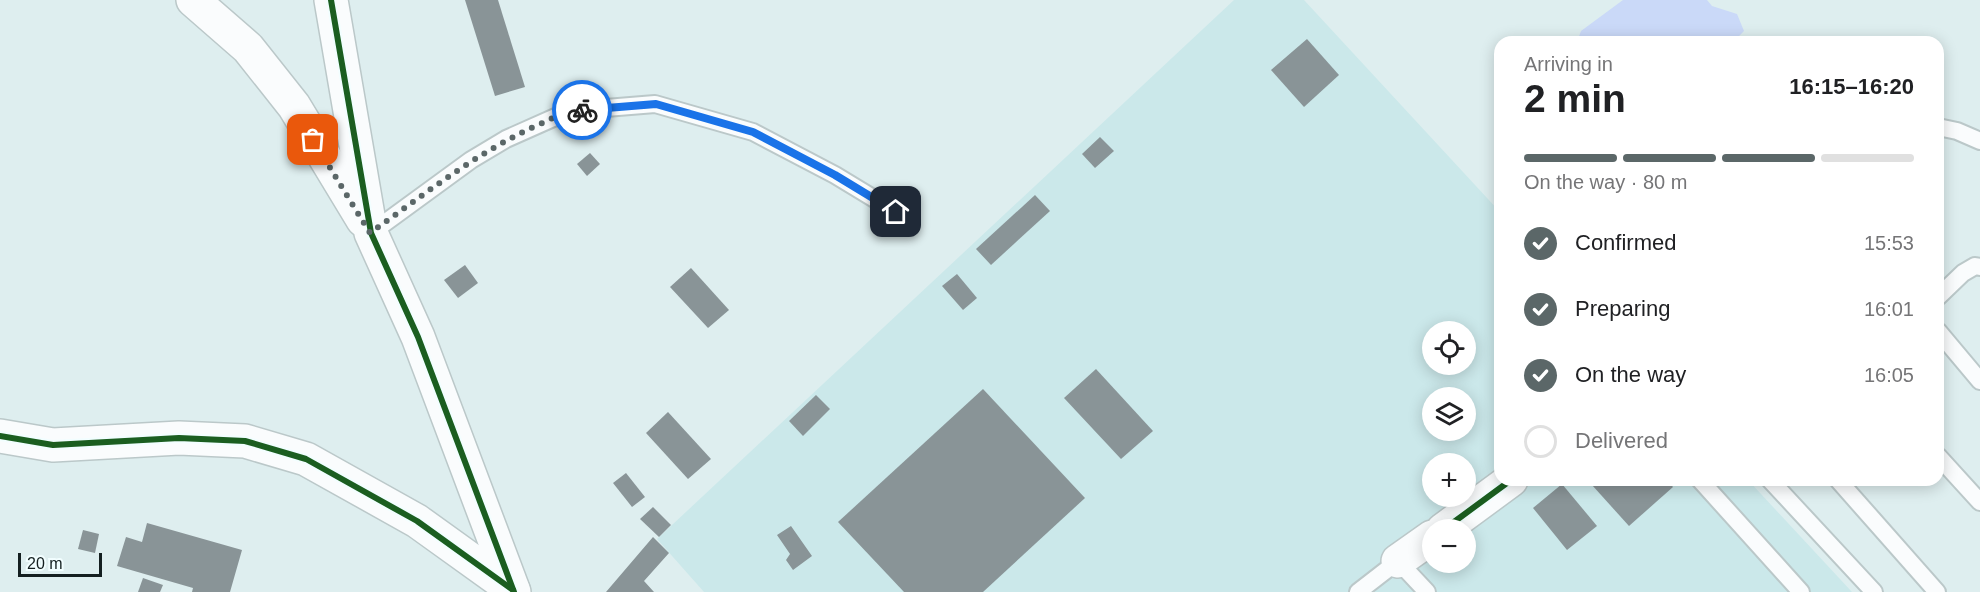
<!DOCTYPE html>
<meta charset="utf-8">
<style>
:root{--surface:#fff;--page:#f2f2f2;--text:#202124;--muted:#757577;--line:#e0e0e0;--accent:#5b6768}
body{margin:0;font-family:Arial,sans-serif;background:var(--page);color:var(--text);height:100vh;display:flex;flex-direction:column;font-size:22px;white-space:nowrap}
*{box-sizing:border-box;margin:0}
p{font-size:20px;color:var(--muted)}
.icon{flex:none;width:33px;height:33px;fill:none;stroke:currentColor;stroke-width:2;stroke-linecap:round;stroke-linejoin:round}
.map{position:relative;flex:1;overflow:hidden}
.sheet{position:absolute;left:1494px;top:36px;width:450px;height:450px;display:flex;flex-direction:column;background:var(--surface);border-radius:18px;box-shadow:0 3px 15px #0003}
.sheet>*{flex:none}
.controls{position:absolute;left:1422px;top:321px;display:grid;gap:12px}
.controls a{display:grid;place-items:center;width:54px;height:54px;border-radius:50%;background:var(--surface);box-shadow:0 3px 15px #0003;font-size:30px}
.scale{position:absolute;left:18px;bottom:15px;width:84px;box-sizing:border-box;padding-left:6px;border:3px solid #141f20;border-top:0;font-size:16px;line-height:21px;white-space:nowrap;color:#141f20;-webkit-text-stroke:4px #f2feff;paint-order:stroke}
.pin{position:absolute;display:grid;place-items:center;width:51px;height:51px;color:#fff;margin:-26px;border-radius:12px;box-shadow:0 3px 9px #0006}
.courier{position:absolute;display:grid;place-items:center;width:60px;height:60px;margin:-30px;border:4px solid #1a73e8;border-radius:50%;background:#fff;color:#222;box-shadow:0 2px 8px #0007}
.headline em{font-style:normal;font-weight:700}
.headline div{display:flex;flex-direction:column-reverse}
.headline{display:flex;align-items:center;justify-content:space-between;height:102px;padding:0 30px}
h1{font-size:39px;font-weight:700;line-height:45px}
.bar{display:grid;grid-template-columns:repeat(4,1fr);gap:9px 6px;align-content:center;height:72px;padding:0 30px}
.bar i{height:8px;border-radius:4px;background:var(--line)}
.bar .current{background:var(--accent)}
.bar p{grid-column:span 4}
ol{padding:0 30px;list-style:none}
li{display:flex;align-items:center;gap:18px;height:66px}
li p{margin-inline-start:auto}
li .icon{padding:6px;border-radius:50%;background:var(--accent);color:#fff;stroke-width:4}
li:last-child{color:var(--muted)}
li i{width:33px;height:33px;border:3px solid var(--line);border-radius:50%}
.map>svg:first-child{display:block}
.built{fill:#cbe8ea;fill-rule:evenodd}
.water{fill:#cad9f8}
.building{fill:#899497}
.lines{fill:none;stroke-linecap:round;stroke-linejoin:round}
.service-casing{stroke:#bbc8c9;stroke-width:20}
.minor-casing{stroke:#bbc8c9;stroke-width:36}
.service{stroke:#fafcfd;stroke-width:16}
.minor{stroke:#fafcfd;stroke-width:33}
.cycleway-casing{stroke:#f2feff;stroke-width:10}
.cycleway{stroke:#1b5e20;stroke-width:6}
.done{stroke:#5b6768;stroke-width:6;stroke-dasharray:0 10.8}
.route{stroke:#1a73e8;stroke-width:8}
</style>
<div class="map">
<svg width="1980" height="592" viewBox="0 0 1980 592">
<rect width="100%" height="100%" fill="#deeeef"/>
<path class="built" d="M1234,0H1304L1500,212V480H1748L1852,592H704L657,539ZM1432,332H1466V364H1432ZM1432,398H1466V430H1432ZM1432,464H1466V496H1432ZM1432,530H1466V562H1432Z"/>
<polygon class="water" points="1623,0 1707,0 1712,6 1737,14 1744,31 1733,42 1577,42 1581,31"/>
<g class="building">
<polygon points="465,0 498,0 525,87 495,96"/>
<polygon points="1307,39 1339,75 1304,107 1271,70"/>
<polygon points="1100,137 1114,151 1095,168 1082,154"/>
<polygon points="590,153 600,164 587,176 577,164"/>
<polygon points="1035,195 1050,211 991,265 976,249"/>
<polygon points="465,265 478,283 458,298 444,280"/>
<polygon points="691,268 729,310 708,328 670,287"/>
<polygon points="957,274 977,298 963,310 942,286"/>
<polygon points="1096,369 1153,431 1121,459 1064,398"/>
<polygon points="983,389 1085,498 983,592 904,592 838,522"/>
<polygon points="816,395 830,409 803,436 789,421"/>
<polygon points="668,412 711,459 688,479 646,433"/>
<polygon points="626,473 645,497 632,507 613,483"/>
<polygon points="1598,480 1667,480 1673,487 1629,526 1592,485"/>
<polygon points="1562,484 1597,526 1567,550 1533,508"/>
<polygon points="653,507 671,525 659,537 640,519"/>
<polygon points="147,523 242,550 230,592 192,592 193,588 117,566 126,537 142,542"/>
<polygon points="791,526 812,556 793,570 786,560 790,554 777,535"/>
<polygon points="83,530 99,534 95,553 78,549"/>
<polygon points="653,537 669,553 644,581 654,592 606,592"/>
<polygon points="143,578 163,585 160,592 138,592"/>
</g>
<g class="lines">
<g class="service-casing">
<g id="service">
<polyline points="1938,127 1957,131 1980,141"/>
<polyline points="371,233 471,160 506,139 569,111 655,104 753,132 835,175 896,212"/>
<polyline points="1938,297 1963,273 1975,266 1980,267"/>
<polyline points="1938,331 1980,381"/>
<polyline points="1938,456 1980,502"/>
<polyline points="1700,480 1801,592"/>
<polyline points="1770,480 1874,592"/>
<polyline points="1838,480 1937,592"/>
<polyline points="1358,592 1398,561 1427,592"/>
</g>
</g>
<g class="minor-casing">
<g id="minor">
<polyline points="193,0 248,48 294,106 363,220"/>
<polyline points="331,0 371,233 418,337 514,592"/>
<polyline points="0,436 53,445 179,438 245,441 306,459 417,521 513,590"/>
<polyline points="1443,530 1511,480"/>
<polyline points="1398,561 1432,537"/>
</g>
</g>
<use href="#service" class="service"/>
<use href="#minor" class="minor"/>
<g class="cycleway-casing">
<g id="cycleway">
<polyline points="331,0 371,233 418,337 514,592"/>
<polyline points="0,436 53,445 179,438 245,441 306,459 417,521 513,590"/>
<polyline points="1443,530 1511,480"/>
</g>
</g>
<use href="#cycleway" class="cycleway"/>
</g>
<g class="lines">
<path class="done" d="M313,140L370,233C425,194 477,152 538,125C553,118 566,111 582,110"/>
<polyline class="route" points="582,110 656,104 753,132 835,175 896,212"/>
</g>
</svg>
<div class="controls">
<a><svg class="icon" aria-label="locate" viewBox="0 0 24 24"><circle cx="12" cy="12" r="6"/><path d="M12 2v4M12 18v4M2 12h4M18 12h4"/></svg></a>
<a><svg class="icon" aria-label="layers" viewBox="0 0 24 24"><path d="M12 4l9 5-9 5-9-5zM3 14l9 5 9-5"/></svg></a>
<a>+</a>
<a>−</a>
</div>
<div class="scale">20 m</div>
<div class="pin" style="left:313px;top:140px;background:#ea580c"><svg class="icon" aria-label="bag" viewBox="0 0 24 24"><path d="M5 8h14l-1 12H6zM9 8a3 3 0 0 1 6 0"/></svg></div>
<div class="pin" style="left:896px;top:212px;background:#1f2937"><svg class="icon" aria-label="home" viewBox="0 0 24 24"><path d="M3 11l9-7 9 7M6 9v11h12V9"/></svg></div>
<div class="courier" style="left:582px;top:110px"><svg class="icon" aria-label="bike" viewBox="0 0 24 24"><circle cx="6" cy="16" r="4"/><circle cx="18" cy="16" r="4"/><path d="M6 16l4-8h5l3 8M10 8l3 8H6M13 5h3"/></svg></div>
<section class="sheet">
<div class="headline"><div><h1>2 min</h1><p>Arriving in</p></div><em>16:15–16:20</em></div>
<div class="bar"><i class="current"></i><i class="current"></i><i class="current"></i><i></i><p>On the way · 80 m</p></div>
<ol>
<li><svg class="icon" aria-label="check" viewBox="0 0 24 24"><path d="M5 12l5 5 9-10"/></svg>Confirmed<p>15:53</p></li>
<li><svg class="icon" aria-label="check" viewBox="0 0 24 24"><path d="M5 12l5 5 9-10"/></svg>Preparing<p>16:01</p></li>
<li><svg class="icon" aria-label="check" viewBox="0 0 24 24"><path d="M5 12l5 5 9-10"/></svg>On the way<p>16:05</p></li>
<li><i></i>Delivered</li>
</ol>
</section>
</div>
